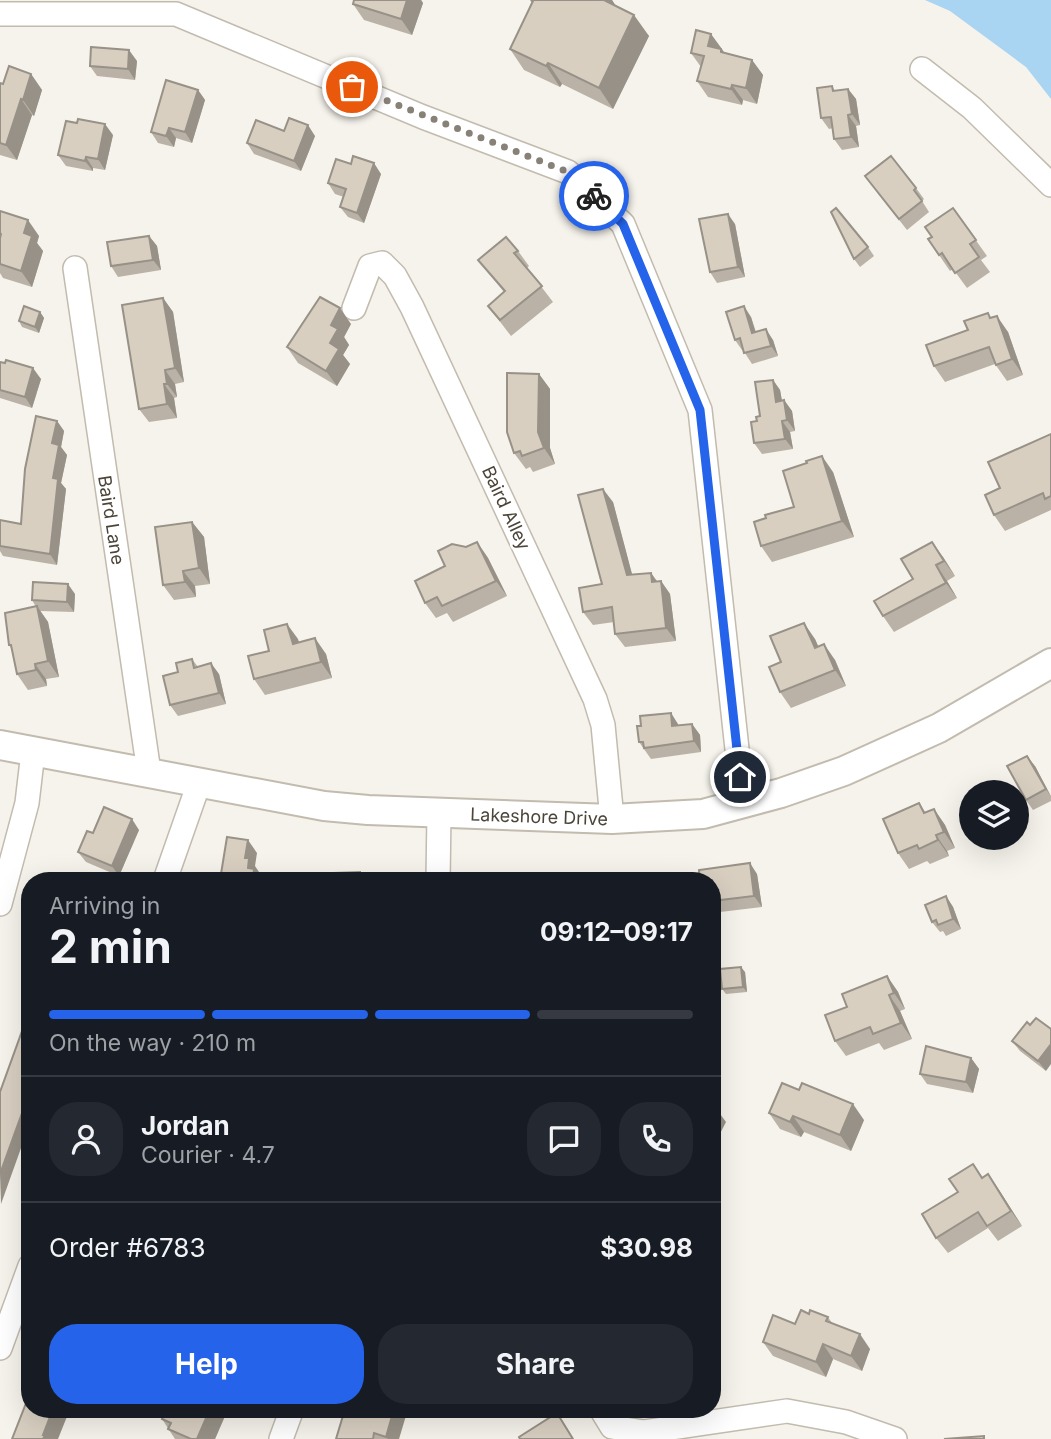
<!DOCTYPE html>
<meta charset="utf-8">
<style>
:root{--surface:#171b24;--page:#242831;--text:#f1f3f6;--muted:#9ea1a6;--line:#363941;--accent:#2563eb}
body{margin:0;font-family:Inter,sans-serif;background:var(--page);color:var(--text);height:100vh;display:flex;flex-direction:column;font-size:26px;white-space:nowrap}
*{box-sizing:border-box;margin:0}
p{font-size:23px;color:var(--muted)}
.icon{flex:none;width:38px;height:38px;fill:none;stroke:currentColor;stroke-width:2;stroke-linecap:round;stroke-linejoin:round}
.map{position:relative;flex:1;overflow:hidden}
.details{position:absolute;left:21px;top:872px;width:700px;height:546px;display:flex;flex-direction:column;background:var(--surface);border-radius:28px;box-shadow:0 7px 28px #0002}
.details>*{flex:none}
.controls{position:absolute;left:959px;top:780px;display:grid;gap:14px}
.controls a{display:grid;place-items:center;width:70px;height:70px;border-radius:50%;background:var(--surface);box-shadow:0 7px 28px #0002;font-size:35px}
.pin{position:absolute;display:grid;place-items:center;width:60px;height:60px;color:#fff;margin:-30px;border:4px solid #fff;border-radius:50%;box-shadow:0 2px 7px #0007}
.courier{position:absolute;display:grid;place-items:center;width:70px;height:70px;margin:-35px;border:5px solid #2563eb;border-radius:50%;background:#fff;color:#222;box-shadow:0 2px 9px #0007}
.overview em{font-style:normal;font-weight:700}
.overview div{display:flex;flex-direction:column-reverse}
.overview{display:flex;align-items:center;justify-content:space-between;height:119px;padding:0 28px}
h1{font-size:46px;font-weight:700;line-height:52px}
.bar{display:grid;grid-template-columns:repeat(4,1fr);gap:10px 7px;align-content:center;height:84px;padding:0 28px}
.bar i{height:9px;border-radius:5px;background:var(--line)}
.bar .active{background:var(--accent)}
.bar p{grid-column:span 4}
.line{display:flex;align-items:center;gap:18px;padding:0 28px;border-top:2px solid var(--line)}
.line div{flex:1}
.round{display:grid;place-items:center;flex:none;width:74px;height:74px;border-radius:28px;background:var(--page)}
.cta{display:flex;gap:14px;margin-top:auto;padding:14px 28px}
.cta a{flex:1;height:80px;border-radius:28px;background:var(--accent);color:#fff;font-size:28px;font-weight:700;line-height:80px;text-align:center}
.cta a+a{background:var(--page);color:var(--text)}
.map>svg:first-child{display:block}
.water{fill:#a9d4f2}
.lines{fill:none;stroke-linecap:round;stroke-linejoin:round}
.minor-casing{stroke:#c2bbae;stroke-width:26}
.tertiary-casing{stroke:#c2bbae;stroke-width:32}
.minor{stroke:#fff;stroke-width:23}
.tertiary{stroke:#fff;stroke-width:28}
.wall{fill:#bab2a6}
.shaded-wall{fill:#979187}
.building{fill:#d8cfc1;stroke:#979187;stroke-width:2}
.done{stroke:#878178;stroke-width:7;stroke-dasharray:0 12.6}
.route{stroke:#2563eb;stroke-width:9}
.labels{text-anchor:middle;stroke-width:5;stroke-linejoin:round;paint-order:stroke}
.street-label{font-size:18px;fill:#4b4439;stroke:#fff}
</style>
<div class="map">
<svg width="1051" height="1439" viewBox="0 0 1051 1439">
<rect width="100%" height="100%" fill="#f6f3ec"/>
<polygon class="water" points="925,0 1051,0 1051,99 1026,67 950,11"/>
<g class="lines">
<g class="minor-casing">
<g id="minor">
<polyline points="0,14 176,14 423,117 568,172 623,224 700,410 743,804"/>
<polyline points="922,69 972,108 1051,185"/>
<polyline points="75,268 149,772"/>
<polyline points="354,308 370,266 382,263 395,276 412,307 595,699 603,725 612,819"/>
<polyline points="165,880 199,783"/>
<polyline points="438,880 439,814"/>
<polyline points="0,904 27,803 33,752"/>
<polyline points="0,1348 30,1266"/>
<polyline points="601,1409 612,1427 644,1432 787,1411 846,1422 895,1439"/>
<polyline points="281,1439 292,1409"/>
</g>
</g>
<g class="tertiary-casing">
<polyline id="tertiary" points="0,745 324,806 368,810 612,819 703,814 781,793 844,771 939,728 1051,663"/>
</g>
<use href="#minor" class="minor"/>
<use href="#tertiary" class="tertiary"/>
</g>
<g class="wall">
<polygon points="354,0 421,0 423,3 412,35 364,20 353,4"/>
<polygon points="530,0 612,0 616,6 649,36 613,109 562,84 560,87 524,70 510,49 532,3"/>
<polygon points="711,34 723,53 752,60 763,75 757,104 743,100 742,105 708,97 697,81 701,67 691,53"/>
<polygon points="137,61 135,80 97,76 90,66"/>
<polygon points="31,74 42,90 34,116 32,115 17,160 0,155 0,83 3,84"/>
<polygon points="832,86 835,91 848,89 856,99 860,125 856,126 859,147 842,150 834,139 833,128 829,129 821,118"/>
<polygon points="198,90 205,100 192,143 176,138 174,147 158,143 151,132"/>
<polygon points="284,131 315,136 301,171 254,154 247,143"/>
<polygon points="113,135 105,170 93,168 93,171 66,166 58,155"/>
<polygon points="381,174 364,223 348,217 340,207 344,197 335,194 328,183"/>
<polygon points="865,176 916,188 924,199 922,201 929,212 907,230"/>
<polygon points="953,208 987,256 981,260 990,272 967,288 953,269 950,271 928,239 932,237"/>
<polygon points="0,211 39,236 37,243 43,251 32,287 3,278 0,273"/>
<polygon points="735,224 745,277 717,283 710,272"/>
<polygon points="149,236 157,246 161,270 118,277 111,266"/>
<polygon points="868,247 874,256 860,267 854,259"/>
<polygon points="518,251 529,266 527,268 553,302 511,336 488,306 504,292 478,260"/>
<polygon points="163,298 173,312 184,382 175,384 177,397 174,398 177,418 149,422 139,409"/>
<polygon points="40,312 44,318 39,333 22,327 19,321"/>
<polygon points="751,317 756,332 773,340 778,356 752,364 743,350 742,350 735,340"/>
<polygon points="992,318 1008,332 1023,375 1007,381 995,364 945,382 934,366 968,330"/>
<polygon points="351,324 344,337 349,345 343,355 350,364 337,386 298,363 287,347"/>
<polygon points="0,362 41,379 32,408 0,398"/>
<polygon points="539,374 550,389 550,448 555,464 533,472 530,467 526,469 514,453"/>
<polygon points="773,380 780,390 782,401 784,400 792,411 795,431 790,432 793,449 762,454 754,443 757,421 760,416"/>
<polygon points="57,421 64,431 61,447 67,455 61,483 66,489 57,565 3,556 0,551 0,520 21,524"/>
<polygon points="1051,434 1051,510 1005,531 994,515 1000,488"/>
<polygon points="833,472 854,537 772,562 761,546 766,518 794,507"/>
<polygon points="613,502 632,575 651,573 657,581 661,581 670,594 676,641 625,647 615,634 614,622 593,625 583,612 602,584"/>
<polygon points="192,522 204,537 210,584 195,586 196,597 174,600 163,585"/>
<polygon points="477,542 488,558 507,596 453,622 447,613 436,618 425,603 445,566 466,547"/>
<polygon points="943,557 955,576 947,581 957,598 894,632 883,616 913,579"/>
<polygon points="75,594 74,612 40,611 48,622 59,677 46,679 47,686 28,690 17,674 13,651 9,645 36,607 32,600"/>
<polygon points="287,624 299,642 326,654 332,678 265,695 254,679 269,651"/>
<polygon points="815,639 818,646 835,660 846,686 791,708 780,692 781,662"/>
<polygon points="192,659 198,667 219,674 226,704 178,716 170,705 178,672"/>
<polygon points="671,713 678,726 692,724 700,735 701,752 651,759 639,742 641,726"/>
<polygon points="1035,766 1051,796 1051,801 1033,810 1026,800"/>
<polygon points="919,803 926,813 934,809 945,825 955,848 947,851 949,856 930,864 927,861 909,869 898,853"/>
<polygon points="139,830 119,876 86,862 78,852 93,833"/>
<polygon points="757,874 762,907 712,913 712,880"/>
<polygon points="946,896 953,907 961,929 946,936 943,931 940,932 932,922"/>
<polygon points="745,972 747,992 726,994 722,989"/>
<polygon points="887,976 898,992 905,1009 900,1011 912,1039 884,1050 879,1043 846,1056 835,1041 847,1007"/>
<polygon points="1030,1025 1046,1071 1020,1051 1012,1041"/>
<polygon points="971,1058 979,1069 973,1093 927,1084 920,1074"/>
<polygon points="769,1113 864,1120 851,1151 804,1132 801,1137 780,1129"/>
<polygon points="973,1164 983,1178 999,1190 1022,1226 998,1241 988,1228 948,1253 936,1238 958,1192"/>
<polygon points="809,1314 828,1317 832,1323 870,1349 862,1371 833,1359 826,1377 773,1356 763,1342 795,1324"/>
<polygon points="228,1409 215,1439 175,1439 162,1419"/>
<polygon points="345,1409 399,1439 336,1439"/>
</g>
<g class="shaded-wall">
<polygon points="407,0 421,0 423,3 412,35 401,19"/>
<polygon points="600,0 612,0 617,8"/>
<polygon points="634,15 649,36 613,109 599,88"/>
<polygon points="711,34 722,49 732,65 708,46"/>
<polygon points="129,50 137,61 135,80 128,69"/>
<polygon points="752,60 763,75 757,104 746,88"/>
<polygon points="548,63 562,84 560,87 546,66"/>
<polygon points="31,74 42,90 34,116 23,100"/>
<polygon points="732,85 743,100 742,105 731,89"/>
<polygon points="848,89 856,99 860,125 852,114"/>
<polygon points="198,90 205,100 192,143 185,132"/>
<polygon points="21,99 32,115 17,160 6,145"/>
<polygon points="848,115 856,126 859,147 851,137"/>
<polygon points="105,124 113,135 105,170 98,159"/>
<polygon points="308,125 315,136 301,171 294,161"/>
<polygon points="169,128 176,138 174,147 166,136"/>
<polygon points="86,157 93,168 93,171 85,161"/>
<polygon points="374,163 381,174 364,223 357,213"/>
<polygon points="728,214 735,224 745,277 738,267"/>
<polygon points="28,220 39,236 37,243 43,251 32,287 21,271 24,233"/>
<polygon points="149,236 157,246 161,270 153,260"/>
<polygon points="163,298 173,312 184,382 175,368"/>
<polygon points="744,306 751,317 759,344 752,333"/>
<polygon points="340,308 351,324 344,337 349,345 343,355 350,364 337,386 326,371 330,343 331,325"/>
<polygon points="40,312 44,318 39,333 35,327"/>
<polygon points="997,316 1008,332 1023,375 1012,359"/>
<polygon points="766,329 773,340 778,356 771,346"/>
<polygon points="33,368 41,379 32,408 25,397"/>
<polygon points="165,370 175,384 177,397 167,384"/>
<polygon points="539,374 550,389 550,448 555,464 544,448 538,432"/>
<polygon points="773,380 780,390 784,412 776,402"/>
<polygon points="164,384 174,398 177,418 167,404"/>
<polygon points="784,400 792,411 795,431 787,420"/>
<polygon points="57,421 64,431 61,447 67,455 61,483 66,489 57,565 50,554 53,478 52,443"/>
<polygon points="782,421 790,432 793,449 785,439"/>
<polygon points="822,456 833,472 854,537 842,521"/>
<polygon points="603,489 613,502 636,589 627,575"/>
<polygon points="192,522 204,537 210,584 199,568"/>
<polygon points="477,542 488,558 507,596 496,581"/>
<polygon points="932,542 943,557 955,576 944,561"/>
<polygon points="936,565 947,581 957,598 946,583"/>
<polygon points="183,571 195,586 196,597 185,582"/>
<polygon points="651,573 660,586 652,582"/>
<polygon points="661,581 670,594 676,641 666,628"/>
<polygon points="68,584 75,594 74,612 67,602"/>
<polygon points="37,606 48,622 59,677 48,661"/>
<polygon points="804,623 815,639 826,664 815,648"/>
<polygon points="287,624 298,639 304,659 293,644"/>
<polygon points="315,638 326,654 332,678 321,662"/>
<polygon points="824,644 835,660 846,686 835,670"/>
<polygon points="211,663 219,674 226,704 219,693"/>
<polygon points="35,664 46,679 47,686 36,670"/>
<polygon points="671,713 678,724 679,737 672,726"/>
<polygon points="692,724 700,735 701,752 694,741"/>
<polygon points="1027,756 1035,766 1051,797 1046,789"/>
<polygon points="934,809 945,825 955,848 944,832"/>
<polygon points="132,819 139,830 119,876 112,866"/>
<polygon points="936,835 947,851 949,856 938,840"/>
<polygon points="248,840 257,853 255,866 259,872 258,875 262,880 253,880 248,868 245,858"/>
<polygon points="750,863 757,874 762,907 754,896"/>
<polygon points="360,872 365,880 360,880"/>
<polygon points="946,896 953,907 961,929 953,919"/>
<polygon points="741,967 745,972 747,992 743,987"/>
<polygon points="887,976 898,992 905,1009 894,993"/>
<polygon points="889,995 900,1011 912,1039 901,1023"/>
<polygon points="1051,1044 1051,1064 1046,1071 1038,1061"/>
<polygon points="971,1058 979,1069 973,1093 966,1082"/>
<polygon points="30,1091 30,1123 1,1204 0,1174"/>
<polygon points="853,1104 864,1120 851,1151 840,1135"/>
<polygon points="715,1107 726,1122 712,1149 712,1112"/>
<polygon points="793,1116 804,1132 801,1137 790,1122"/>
<polygon points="988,1174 999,1190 1022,1226 1011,1211"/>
<polygon points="860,1334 870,1349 862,1371 851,1356"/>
<polygon points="823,1344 833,1359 826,1377 816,1362"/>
<polygon points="53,1409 70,1409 58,1439 43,1439 43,1435"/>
<polygon points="210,1409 228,1409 215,1439 197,1439"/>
<polygon points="394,1409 408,1409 399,1439 388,1439 386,1437"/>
</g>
<g class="building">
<polygon points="354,0 407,0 401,19 353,4"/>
<polygon points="531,0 604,0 634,15 599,88 548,63 546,66 510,49 533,1"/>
<polygon points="696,30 711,34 708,46 721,49 721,52 752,60 746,88 732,85 731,89 697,81 704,56 691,53"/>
<polygon points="91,47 129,50 128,69 90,66"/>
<polygon points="9,66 31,74 23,100 21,99 6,145 0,143 0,83 3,84"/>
<polygon points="166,80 198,90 185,132 169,128 166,136 151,132"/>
<polygon points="832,86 833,91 848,89 852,114 848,115 851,137 834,139 831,117 821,118 817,88"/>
<polygon points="289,118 308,125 294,161 247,143 256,120 284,131"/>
<polygon points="78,119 105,124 98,159 86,157 85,161 58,155 66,121 77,123"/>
<polygon points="353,156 374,163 357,213 340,207 346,189 328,183 336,159 351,164"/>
<polygon points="891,156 916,188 914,190 922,201 899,219 865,176"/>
<polygon points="836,208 868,247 854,259 831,212"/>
<polygon points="953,208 976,240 970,244 979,257 955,273 942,253 939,255 928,239 932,237 925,227"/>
<polygon points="0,211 28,220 24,233 32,236 21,271 0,264 0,238 1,234 0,233"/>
<polygon points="728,214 738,267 710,272 699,219"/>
<polygon points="149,236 153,260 111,266 107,242"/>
<polygon points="506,237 518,251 514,253 542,286 500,320 488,306 505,291 478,260"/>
<polygon points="320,297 340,308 331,325 338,329 330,343 339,349 326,371 287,347"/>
<polygon points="163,298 175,368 165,370 167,384 164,384 167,404 139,409 122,305"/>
<polygon points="24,306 40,312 35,327 19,321"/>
<polygon points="744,306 752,333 766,329 771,346 744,353 740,338 735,340 726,312"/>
<polygon points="988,313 990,318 997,316 1012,359 996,365 989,347 934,366 926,345 968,330 964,321"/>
<polygon points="6,360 33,368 25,397 0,390 0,362 5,363"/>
<polygon points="507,373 539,374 538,432 544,448 522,456 520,451 514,453 507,432"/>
<polygon points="773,380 776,402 784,400 787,420 782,421 785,439 754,443 751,422 757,421 756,417 760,416 755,382"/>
<polygon points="36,416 57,421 52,443 59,445 53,478 58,479 50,554 0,546 0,520 21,524 25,469"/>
<polygon points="1051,434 1051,496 1045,499 1043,493 994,515 985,495 1000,488 988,462"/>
<polygon points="822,456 842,521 761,546 754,522 766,518 765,515 794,507 783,471 807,463 806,461"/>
<polygon points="603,489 627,575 651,573 652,582 661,581 666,628 615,634 612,607 583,612 579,588 602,584 578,495"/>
<polygon points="192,522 199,568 183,571 185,582 163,585 155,527"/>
<polygon points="477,542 496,581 442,606 437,597 425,603 415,581 445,566 438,551 452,544 466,547"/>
<polygon points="932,542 944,561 936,565 946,583 883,616 874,601 913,579 901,559"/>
<polygon points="33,582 68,584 67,602 32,600"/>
<polygon points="37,606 48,661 35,664 36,670 17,674 11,645 9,645 5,613"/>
<polygon points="804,623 815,648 824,644 835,670 780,692 769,667 781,662 770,636"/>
<polygon points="287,624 293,644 315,638 321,662 254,679 248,656 269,651 264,630"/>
<polygon points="192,659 194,668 211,663 219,693 170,705 163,676 178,672 176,663"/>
<polygon points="671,713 672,726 692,724 694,741 644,748 643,742 639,742 637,726 641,726 640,716"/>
<polygon points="1027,756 1046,789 1026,800 1007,766"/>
<polygon points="919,803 924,813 934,809 944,832 936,835 938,840 919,849 917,845 898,853 883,819"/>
<polygon points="104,807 132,819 112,866 78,852 87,831 93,833"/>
<polygon points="227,837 248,840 245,858 249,858 248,868 254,869 253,880 220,880"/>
<polygon points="750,863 754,896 712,901 712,880 700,880 699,870"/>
<polygon points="360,872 360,880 334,880 334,873"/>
<polygon points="946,896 953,919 938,925 936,920 932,922 925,905"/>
<polygon points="741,967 743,987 722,989 720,969"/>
<polygon points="887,976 894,993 889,995 901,1023 873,1034 870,1027 835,1041 825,1015 847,1007 842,994"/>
<polygon points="30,1009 30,1091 0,1174 0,1092"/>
<polygon points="1036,1018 1051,1029 1051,1044 1038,1061 1012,1041 1027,1022 1030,1025"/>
<polygon points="926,1046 971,1058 966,1082 920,1074"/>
<polygon points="782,1083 799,1090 802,1083 853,1104 840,1135 793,1116 790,1122 769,1113"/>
<polygon points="973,1164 982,1178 988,1174 1011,1211 987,1226 978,1212 936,1238 922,1214 958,1192 949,1179"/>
<polygon points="801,1310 809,1314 810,1310 828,1317 826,1321 860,1334 851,1356 823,1344 816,1362 763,1342 773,1315 795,1324"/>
<polygon points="30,1393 30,1409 53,1409 43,1435 45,1435 43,1439 12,1439"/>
<polygon points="166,1409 210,1409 197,1439 191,1439 168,1429 171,1423 162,1419"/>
<polygon points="345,1409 394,1409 386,1437 374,1433 373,1439 336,1439"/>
<polygon points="557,1413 573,1439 520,1439 519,1437"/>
<polygon points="984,1436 984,1439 944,1439"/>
</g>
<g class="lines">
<polyline class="done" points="352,87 568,172 594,196"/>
<polyline class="route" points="594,196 623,224 700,410 740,777"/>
</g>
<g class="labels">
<g class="street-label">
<text transform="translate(506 508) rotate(65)" y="6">Baird Alley</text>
<text transform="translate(111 520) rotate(81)" y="6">Baird Lane</text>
<text transform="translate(539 817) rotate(2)" y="6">Lakeshore Drive</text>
</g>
</g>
</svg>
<div class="controls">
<a><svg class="icon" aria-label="layers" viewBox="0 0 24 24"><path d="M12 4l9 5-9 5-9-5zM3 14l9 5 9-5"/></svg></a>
</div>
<div class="pin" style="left:352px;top:87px;background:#ea580c"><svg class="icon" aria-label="bag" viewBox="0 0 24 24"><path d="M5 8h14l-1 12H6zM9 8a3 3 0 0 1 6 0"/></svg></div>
<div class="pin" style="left:740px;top:777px;background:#1f2937"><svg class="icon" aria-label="home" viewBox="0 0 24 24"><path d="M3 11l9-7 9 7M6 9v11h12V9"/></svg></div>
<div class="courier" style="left:594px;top:196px"><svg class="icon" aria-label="bike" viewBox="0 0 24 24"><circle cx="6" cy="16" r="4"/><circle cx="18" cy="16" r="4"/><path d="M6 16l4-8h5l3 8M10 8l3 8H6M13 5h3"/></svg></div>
<section class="details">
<div class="overview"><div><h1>2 min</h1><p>Arriving in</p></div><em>09:12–09:17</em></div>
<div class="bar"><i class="active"></i><i class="active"></i><i class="active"></i><i></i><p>On the way · 210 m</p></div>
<div class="line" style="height:126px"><a class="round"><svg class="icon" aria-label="person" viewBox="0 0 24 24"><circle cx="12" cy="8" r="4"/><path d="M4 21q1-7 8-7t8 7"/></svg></a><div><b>Jordan</b><p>Courier · 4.7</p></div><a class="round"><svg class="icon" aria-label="chat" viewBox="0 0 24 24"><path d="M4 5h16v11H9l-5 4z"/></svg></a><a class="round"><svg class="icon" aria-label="phone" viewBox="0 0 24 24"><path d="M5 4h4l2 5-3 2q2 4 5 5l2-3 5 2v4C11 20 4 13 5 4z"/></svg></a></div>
<div class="line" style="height:91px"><div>Order #6783</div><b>$30.98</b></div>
<div class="cta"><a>Help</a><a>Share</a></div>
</section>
</div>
